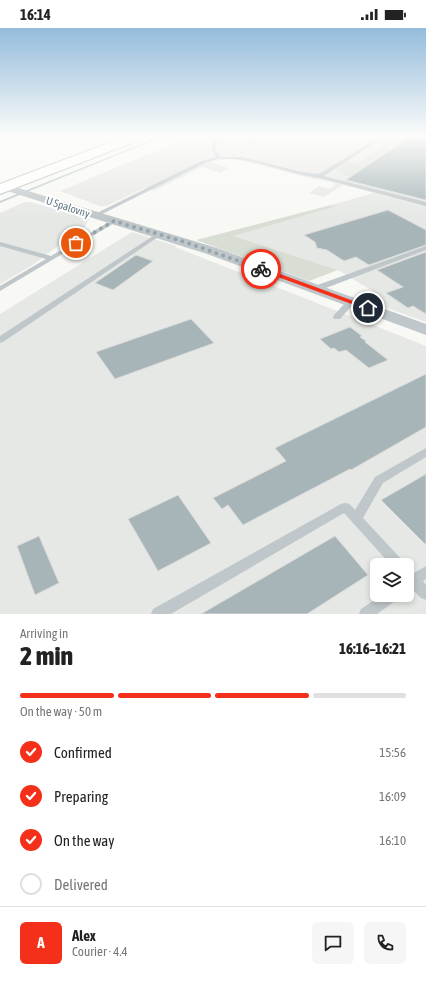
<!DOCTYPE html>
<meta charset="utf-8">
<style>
:root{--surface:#fff;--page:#f6f6f6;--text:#222;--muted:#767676;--line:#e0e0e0;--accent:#f4301a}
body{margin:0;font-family:"Asap Condensed",sans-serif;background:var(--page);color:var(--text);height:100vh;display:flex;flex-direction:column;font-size:15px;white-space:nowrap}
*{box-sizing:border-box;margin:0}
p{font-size:13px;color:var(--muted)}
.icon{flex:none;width:22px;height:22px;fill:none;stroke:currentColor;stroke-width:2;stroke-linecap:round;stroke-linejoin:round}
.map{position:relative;height:586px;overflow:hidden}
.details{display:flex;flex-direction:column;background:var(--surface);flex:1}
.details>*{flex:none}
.buttons{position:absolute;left:370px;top:530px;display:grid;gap:8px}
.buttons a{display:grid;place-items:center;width:44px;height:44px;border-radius:6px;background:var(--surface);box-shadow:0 2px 6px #0003;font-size:20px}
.pin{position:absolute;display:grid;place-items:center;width:34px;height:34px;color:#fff;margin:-17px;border:2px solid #fff;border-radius:50%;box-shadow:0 1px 4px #0007}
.courier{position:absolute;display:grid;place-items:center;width:40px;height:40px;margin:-20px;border:3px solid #f4301a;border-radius:50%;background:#fff;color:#222;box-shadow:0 1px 5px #0007}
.overview em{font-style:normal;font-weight:800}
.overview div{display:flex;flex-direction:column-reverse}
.overview{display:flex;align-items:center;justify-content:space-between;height:68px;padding:0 20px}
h1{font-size:26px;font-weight:800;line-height:30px}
.bar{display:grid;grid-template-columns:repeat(4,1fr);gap:6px 4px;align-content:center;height:48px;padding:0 20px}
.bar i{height:5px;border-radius:3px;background:var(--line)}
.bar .current{background:var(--accent)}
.bar p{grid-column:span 4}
.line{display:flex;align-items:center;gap:10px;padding:0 20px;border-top:1px solid var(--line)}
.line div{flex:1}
.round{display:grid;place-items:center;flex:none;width:42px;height:42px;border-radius:6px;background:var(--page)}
ol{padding:0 20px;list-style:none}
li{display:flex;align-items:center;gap:12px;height:44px}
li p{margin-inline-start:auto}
li .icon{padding:4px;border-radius:50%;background:var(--accent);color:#fff;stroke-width:4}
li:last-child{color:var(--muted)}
li i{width:22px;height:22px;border:2px solid var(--line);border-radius:50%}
.status{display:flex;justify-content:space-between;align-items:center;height:28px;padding:0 20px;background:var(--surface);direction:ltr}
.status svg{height:11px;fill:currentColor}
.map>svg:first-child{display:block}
.built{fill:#e6e8e6;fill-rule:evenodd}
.green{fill:#d9ded4}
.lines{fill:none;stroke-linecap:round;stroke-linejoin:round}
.stream{fill:#b7c9cb;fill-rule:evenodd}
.building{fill:#a7b4b8;stroke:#dadad8}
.secondary-casing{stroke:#b3bbbf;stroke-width:2}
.lane{fill:#c0c7ca;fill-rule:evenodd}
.street{fill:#c0c7ca;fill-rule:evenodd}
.secondary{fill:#fff;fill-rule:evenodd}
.route{fill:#f4301a}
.done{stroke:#95a5ab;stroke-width:4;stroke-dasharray:0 7.2}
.labels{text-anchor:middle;stroke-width:4;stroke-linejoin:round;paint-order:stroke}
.street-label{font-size:11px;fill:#607983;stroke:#fff}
</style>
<div class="status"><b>16:14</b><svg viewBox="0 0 49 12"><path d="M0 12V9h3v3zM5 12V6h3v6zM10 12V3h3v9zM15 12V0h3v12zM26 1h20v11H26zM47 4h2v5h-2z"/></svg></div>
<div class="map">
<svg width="426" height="586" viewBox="0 0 426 586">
<rect width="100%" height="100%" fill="#f8f8f5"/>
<g class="built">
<polygon points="192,108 426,108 426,294 362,271 376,265 338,242 232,208 333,179 331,177 374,165 343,157 324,169 309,165 319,158 329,161 335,157 334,155 305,149 245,133 231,131 210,134 229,140 220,145 202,139 154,163 145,160 106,178 100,178 60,163"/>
<polygon points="25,174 31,174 89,191 85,198 31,238 0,256 0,185"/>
<path d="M132,204L176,218L175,219L426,318V586H0V286ZM377,537H407V567H377Z"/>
</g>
<g class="green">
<polygon points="388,108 394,108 390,111 403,114 397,117 392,116 387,120 391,121 350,149 336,143 336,141 347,134 356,136 383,118 378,114"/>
<polygon points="331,177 334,179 233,208 338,242 309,253 196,212"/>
</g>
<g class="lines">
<polygon class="stream" points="161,108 164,108 0,175 0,173"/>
</g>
<g class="building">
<polygon points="411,108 426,108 426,172 346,152"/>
<polygon points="388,182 426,202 426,217 369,237 356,229 344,233 327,222 317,220 315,214 304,207"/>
<polygon points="426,224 426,286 413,278 408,280 386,265 403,259 377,242"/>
<polygon points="136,227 153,233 113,262 95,255"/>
<polygon points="191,291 214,315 115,351 96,324"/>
<polygon points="350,299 362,308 360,309 366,313 365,314 388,332 369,340 346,322 339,324 334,320 331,321 320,311"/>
<polygon points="426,346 426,399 351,442 350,441 243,497 228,477 222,481 213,470 286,433 275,420"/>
<polygon points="426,446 426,517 381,472"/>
<polygon points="178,467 211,515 158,543 128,491"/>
<polygon points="39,508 59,555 35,567 17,518"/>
<polygon points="335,508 368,547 307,586 201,586"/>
</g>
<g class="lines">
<g class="secondary-casing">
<polygon id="secondary" points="127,108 144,108 142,111 0,166 0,156"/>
</g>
<g class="lane">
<path d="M213,108H217L216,122L221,129H242L302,144L319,146L381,108H386L324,148L426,174V178L320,150C286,146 251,128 218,131C213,132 208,134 203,136L98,188H94L93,187L199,134L216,129L212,122Z"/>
<polygon points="114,191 116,192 116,194 0,263 0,258 46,231 0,218 0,214 51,228"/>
<polygon points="159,204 162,206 161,207 3,314 0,315 0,308"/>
<polygon points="426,218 426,222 318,263 312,263 311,261 312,259"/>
<polygon points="348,272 354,272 355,274 340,291 334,291 333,289 334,287"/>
<path d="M426,420V429L383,455L363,490L403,533L405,537H391L344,485L171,586H151L153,581L341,476C348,473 351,477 355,482L375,449Z"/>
<polygon points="426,538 426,551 423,553 426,557 426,572 421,570 412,561 407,563 407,540 414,545"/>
<polygon points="382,567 400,567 398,571 377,586 359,586 361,581"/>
</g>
<polygon class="street" points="5,156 217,220 426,296 426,307 207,226 1,161 0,158"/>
<use href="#secondary" class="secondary"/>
</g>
<linearGradient id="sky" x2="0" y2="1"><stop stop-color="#94bcdc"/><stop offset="0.57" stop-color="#fcfcfa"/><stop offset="1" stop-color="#fcfcfa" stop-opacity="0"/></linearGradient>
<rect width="426" height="190" fill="url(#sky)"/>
<polygon class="route" points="261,239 370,279 371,280 365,281 259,242 258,241"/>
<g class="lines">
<polyline class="done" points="76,215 114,193 185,214 261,241"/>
</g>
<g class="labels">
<g class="street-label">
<text transform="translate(68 179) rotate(18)" y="4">U Spalovny</text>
</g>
</g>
</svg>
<div class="buttons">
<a><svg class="icon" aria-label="layers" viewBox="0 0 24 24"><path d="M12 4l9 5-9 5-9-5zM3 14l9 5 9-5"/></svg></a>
</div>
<div class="pin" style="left:76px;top:215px;background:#ea580c"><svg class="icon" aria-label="bag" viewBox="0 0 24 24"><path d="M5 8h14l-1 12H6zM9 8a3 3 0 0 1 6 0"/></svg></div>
<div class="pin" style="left:368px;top:280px;background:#1f2937"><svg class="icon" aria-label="home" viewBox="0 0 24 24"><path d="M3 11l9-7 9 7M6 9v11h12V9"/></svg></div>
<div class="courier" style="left:261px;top:241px"><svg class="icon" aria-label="bike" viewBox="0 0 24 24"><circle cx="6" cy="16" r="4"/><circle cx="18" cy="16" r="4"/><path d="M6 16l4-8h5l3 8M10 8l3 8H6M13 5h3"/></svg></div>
</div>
<section class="details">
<div class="overview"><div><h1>2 min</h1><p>Arriving in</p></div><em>16:16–16:21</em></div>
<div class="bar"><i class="current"></i><i class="current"></i><i class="current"></i><i></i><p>On the way · 50 m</p></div>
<ol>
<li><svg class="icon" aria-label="check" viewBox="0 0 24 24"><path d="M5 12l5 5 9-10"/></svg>Confirmed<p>15:56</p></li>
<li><svg class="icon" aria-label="check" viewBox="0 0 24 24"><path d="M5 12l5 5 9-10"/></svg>Preparing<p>16:09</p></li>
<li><svg class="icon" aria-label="check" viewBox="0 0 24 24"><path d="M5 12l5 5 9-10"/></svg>On the way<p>16:10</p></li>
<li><i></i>Delivered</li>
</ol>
<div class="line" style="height:72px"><b class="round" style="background:var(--accent);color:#fff">A</b><div><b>Alex</b><p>Courier · 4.4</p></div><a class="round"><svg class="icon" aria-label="chat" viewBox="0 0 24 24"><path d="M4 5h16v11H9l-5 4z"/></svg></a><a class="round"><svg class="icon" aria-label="phone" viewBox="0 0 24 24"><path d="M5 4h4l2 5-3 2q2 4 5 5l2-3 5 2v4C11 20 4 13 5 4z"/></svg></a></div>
</section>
